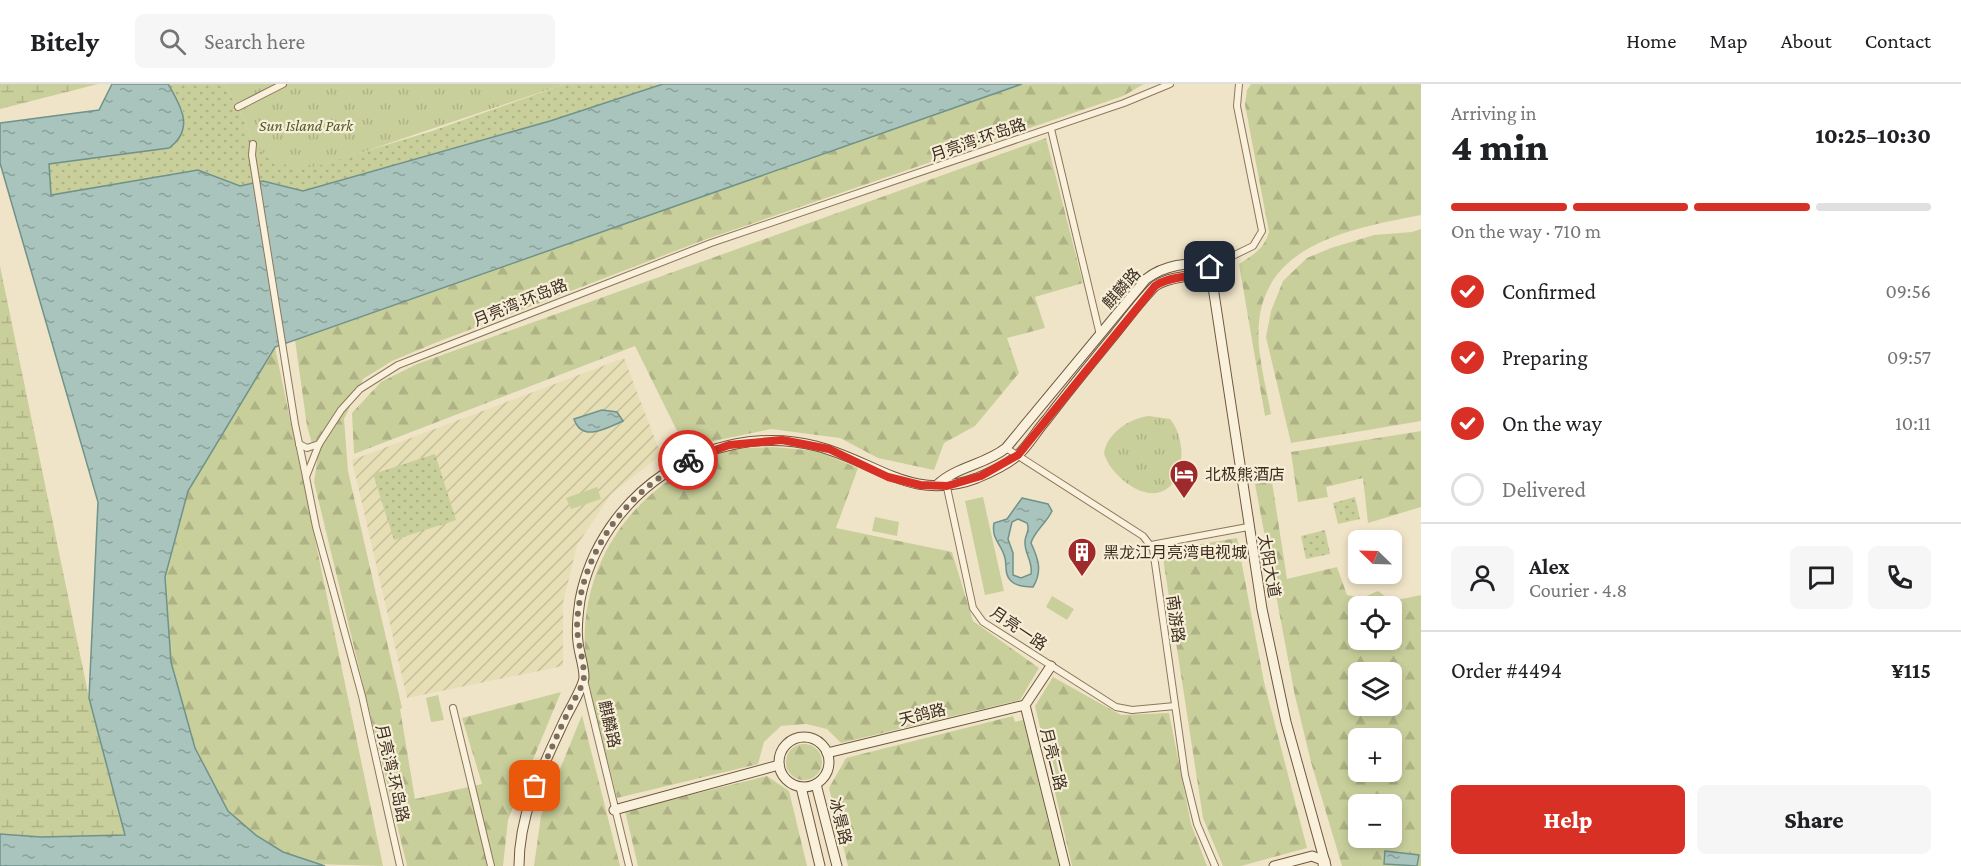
<!DOCTYPE html>
<meta charset="utf-8">
<style>
:root{--surface:#fff;--page:#f6f6f6;--text:#202124;--muted:#757577;--line:#e0e0e0;--accent:#d93025}
body{margin:0;font-family:"Crimson Pro","Noto Sans SC",serif;background:var(--page);color:var(--text);height:100vh;display:flex;flex-direction:column;font-size:22px;white-space:nowrap}
*{box-sizing:border-box;margin:0}
p{font-size:20px;color:var(--muted)}
.icon{flex:none;width:33px;height:33px;fill:none;stroke:currentColor;stroke-width:2;stroke-linecap:round;stroke-linejoin:round}
.map{position:relative;flex:1;overflow:hidden}
.details{display:flex;flex-direction:column;background:var(--surface);width:540px}
.details>*{flex:none}
.needle{width:39px;rotate:293deg}
.tools{position:absolute;left:1348px;top:446px;display:grid;gap:12px}
.tools a{display:grid;place-items:center;width:54px;height:54px;border-radius:9px;background:var(--surface);box-shadow:0 3px 9px #0003;font-size:30px}
.pin{position:absolute;display:grid;place-items:center;width:51px;height:51px;color:#fff;margin:-26px;border-radius:12px;box-shadow:0 3px 9px #0006}
.courier{position:absolute;display:grid;place-items:center;width:60px;height:60px;margin:-30px;border:4px solid #d93025;border-radius:50%;background:#fff;color:#222;box-shadow:0 2px 8px #0007}
.head em{font-style:normal;font-weight:800}
.head div{display:flex;flex-direction:column-reverse}
.head{display:flex;align-items:center;justify-content:space-between;height:102px;padding:0 30px}
h1{font-size:39px;font-weight:800;line-height:45px}
.bar{display:grid;grid-template-columns:repeat(4,1fr);gap:9px 6px;align-content:center;height:72px;padding:0 30px}
.bar i{height:8px;border-radius:4px;background:var(--line)}
.bar .current{background:var(--accent)}
.bar p{grid-column:span 4}
.line{display:flex;align-items:center;gap:15px;padding:0 30px;border-top:2px solid var(--line)}
.line div{flex:1}
.round{display:grid;place-items:center;flex:none;width:63px;height:63px;border-radius:9px;background:var(--page)}
ol{padding:0 30px;list-style:none}
li{display:flex;align-items:center;gap:18px;height:66px}
li p{margin-inline-start:auto}
li .icon{padding:6px;border-radius:50%;background:var(--accent);color:#fff;stroke-width:4}
li:last-child{color:var(--muted)}
li i{width:33px;height:33px;border:3px solid var(--line);border-radius:50%}
.cta{display:flex;gap:12px;margin-top:auto;padding:12px 30px}
.cta a{flex:1;height:69px;border-radius:9px;background:var(--accent);color:#fff;font-size:24px;font-weight:800;line-height:69px;text-align:center}
.cta a+a{background:var(--page);color:var(--text)}
header{display:flex;align-items:center;gap:36px;box-sizing:border-box;height:84px;padding:0 30px;background:var(--surface);border-bottom:2px solid var(--line)}
header strong{font-size:28px}
nav{display:flex;gap:33px;margin-inline-start:auto;font-size:21px}
.search{width:420px;height:54px;background:var(--page);display:flex;align-items:center;gap:15px;box-sizing:border-box;padding:0 21px;border-radius:9px;color:var(--muted);font-size:22px}
main{display:flex;flex:1;min-height:0}
.map>svg:first-child{display:block}
.farmland{fill:url(#farmland-furrows)}
.grass{fill:url(#grass-dots)}
.forest{fill:url(#forest-firs);fill-rule:evenodd}
.wetland{fill:url(#wetland-marsh)}
.park{fill:url(#park-tufts)}
.pitch{fill:#c9cf9b}
.water{fill:url(#water-ripples);stroke:#6f938a;stroke-width:1.5;fill-rule:evenodd}
.lines{fill:none;stroke-linecap:round;stroke-linejoin:round}
.street-casing{stroke:#8d765c;stroke-width:8}
.secondary-casing{stroke:#6f573f;stroke-width:11}
.street{stroke:#faf1dc;stroke-width:6}
.secondary{stroke:#faf1dc;stroke-width:9}
.done{stroke:#7c6e5b;stroke-width:6;stroke-dasharray:0 10.8}
.route{stroke:#d93025;stroke-width:8}
.labels{text-anchor:middle;stroke-width:4.5;stroke-linejoin:round;paint-order:stroke}
.park-label{font-size:16px;font-style:italic;fill:#4d5a26;stroke:#f7eed8}
.street-label{font-size:16px;fill:#3d2e20;stroke:#f7eed8}
.poi-label{font-size:16px;fill:#3d2e20;stroke:#f7eed8;text-anchor:start}
</style>
<header>
<strong>Bitely</strong>
<div class="search"><svg class="icon" aria-label="search" viewBox="0 0 24 24"><circle cx="10" cy="10" r="6"/><path d="M15 15l6 6"/></svg>Search here</div>
<nav><a>Home</a><a>Map</a><a>About</a><a>Contact</a></nav>
</header>
<main>
<div class="map">
<svg width="1421" height="782" viewBox="0 0 1421 782">
<defs>
<pattern id="farmland-furrows" width="10" height="10" patternUnits="userSpaceOnUse" patternTransform="scale(1.5)"><rect width="10" height="10" fill="#e6deb5"/><path d="M-1 1l2-2M0 10L10 0M9 11l2-2" fill="none" stroke="#c6bf9b"/></pattern>
<pattern id="grass-dots" width="8" height="8" patternUnits="userSpaceOnUse" patternTransform="scale(1.5)"><rect width="8" height="8" fill="#c9cf9b"/><path d="M2 2h.1M6 6h.1" fill="none" stroke="#aeb285" stroke-width="1.8" stroke-linecap="round"/></pattern>
<pattern id="forest-firs" width="22" height="20" patternUnits="userSpaceOnUse" patternTransform="scale(1.5)"><rect width="22" height="20" fill="#c9cf9b"/><path d="M5 1l3.5 6h-7zM16 11l3.5 6h-7z" fill="#aeb285"/></pattern>
<pattern id="wetland-marsh" width="20" height="14" patternUnits="userSpaceOnUse" patternTransform="scale(1.5)"><rect width="20" height="14" fill="#c9cf9b"/><path d="M1 5h8M5 5V1M11 12h8M15 12V8" fill="none" stroke="#aeb285"/></pattern>
<pattern id="park-tufts" width="24" height="20" patternUnits="userSpaceOnUse" patternTransform="scale(1.5)"><rect width="24" height="20" fill="#c9cf9b"/><path d="M3 7l-1-3M5 7V3M7 7l1-3M15 17l-1-3M17 17v-4M19 17l1-3" fill="none" stroke="#aeb285"/></pattern>
<pattern id="water-ripples" width="26" height="14" patternUnits="userSpaceOnUse" patternTransform="scale(1.5)"><rect width="26" height="14" fill="#a9c4bc"/><path d="M2 4q2-2 4 0t4 0M15 11q2-2 4 0t4 0" fill="none" stroke="#8ba098"/></pattern>
</defs>
<rect width="100%" height="100%" fill="#f0e4c8"/>
<polygon class="farmland" points="624,274 661,371 612,409 577,461 563,519 563,582 407,614 352,376"/>
<g class="grass">
<polygon points="168,0 225,0 245,37 253,60 313,83 432,47 565,0 663,0 550,37 303,107 264,97 240,102 198,86 51,111 48,80 169,64 176,59 183,27"/>
<polygon points="435,370 456,436 394,456 373,390"/>
<polygon points="1355,413 1360,435 1338,440 1333,419"/>
<polygon points="1325,446 1330,470 1306,475 1301,452"/>
</g>
<g class="forest">
<polygon points="1022,0 1144,0 1123,12 704,156 435,259 392,277 363,295 344,335 348,387 402,624 400,625 415,715 482,700 462,634 561,608 508,736 503,782 407,782 314,398 317,377 307,342 295,256"/>
<path d="M1251,0H1421V131C1357,144 1266,157 1259,239C1256,268 1266,301 1271,330L1265,332L1239,180C1253,171 1264,165 1269,148L1245,21L1247,6Z"/>
<polygon points="1046,54 1083,199 1035,213 1045,244 1007,254 1019,289 975,342 944,359 934,386 878,374 840,354 771,345 685,363 635,262 354,370 352,329 381,298 417,280"/>
<polygon points="1421,145 1421,337 1291,359 1266,253 1271,227 1283,197 1307,174 1331,164 1374,151 1412,148"/>
<polygon points="275,263 383,782 316,780 283,768 257,752 228,727 195,664 171,578 165,493 188,407"/>
<polygon points="1421,347 1421,423 1368,439 1363,394 1326,403 1328,413 1298,418 1291,368"/>
<path d="M773,363L817,367L858,384L836,444L952,468L973,537L1039,584L1020,616L841,659L827,645L806,640L781,642L764,658L758,680L617,714C607,671 591,623 586,580C575,482 632,402 723,368C738,363 757,364 773,363Z"/>
<path d="M1272,398L1287,495L1337,483L1347,511L1362,514L1378,507L1392,517L1421,511V782H1342L1311,678L1295,612L1255,400ZM1359,522H1392V555H1359ZM1359,588H1392V621H1359ZM1359,654H1392V687H1359ZM1359,720H1392V753H1359Z"/>
<polygon points="1237,454 1264,598 1307,764 1241,782 1223,782 1203,734 1163,474 1166,466"/>
<polygon points="1053,593 1121,631 1169,629 1191,740 1207,782 1072,782 1035,622"/>
<polygon points="582,631 620,782 534,782 541,732"/>
<polygon points="1013,632 1015,638 1023,636 1059,782 848,782 829,704 846,674"/>
<circle cx="804" cy="678" r="18"/>
<polygon points="767,692 789,707 807,782 638,782 625,727"/>
</g>
<g class="wetland">
<polygon points="0,0 98,0 0,25"/>
<polygon points="0,182 89,614 125,751 41,753 0,750"/>
</g>
<g class="park">
<polygon points="225,0 565,0 354,71 313,83 292,83 272,76 253,60 245,37"/>
<path d="M1149,332L1170,335C1185,352 1187,393 1165,406C1142,419 1109,389 1104,369C1107,349 1130,334 1149,332Z"/>
</g>
<g class="pitch">
<polygon points="597,403 601,415 571,425 566,414"/>
<polygon points="983,413 1004,507 985,511 965,417"/>
<polygon points="875,433 899,438 897,452 872,447"/>
<polygon points="1052,512 1074,525 1067,536 1046,523"/>
<polygon points="438,611 444,636 431,638 426,614"/>
</g>
<g class="water">
<path d="M112,0H168C181,22 195,45 169,64L49,80L51,111L198,86L240,102L263,97L303,107L550,37L663,0H1022L275,263L188,407L165,493L171,578L195,664L228,727L257,752L283,768L325,782H0V750L41,753L125,751L89,614L98,418L0,79V39L99,26Z"/>
<path d="M602,326L617,328L623,337C607,344 582,359 574,335Z"/>
<path d="M1022,414L1048,420L1052,427C1046,440 1035,446 1031,459C1038,474 1043,487 1033,503C1026,503 1016,502 1011,497C1004,490 1007,482 1005,474C1002,460 991,456 994,439L1007,435ZM1018,435L1027,439C1031,448 1024,451 1025,459C1025,471 1033,477 1031,490L1021,494L1013,491V469L1008,455L1012,438Z"/>
<polygon points="1385,767 1419,771 1417,782 1384,780"/>
</g>
<g class="lines">
<g class="street-casing">
<g id="street">
<polyline points="238,23 283,0"/>
<polyline points="1051,45 1100,251"/>
<polyline points="253,60 252,71 295,340 306,393"/>
<polyline points="1210,183 1253,162 1262,147 1237,22 1239,0"/>
<polyline points="299,360 307,364 319,360"/>
<polyline points="1006,364 1143,452 1153,465 1185,691 1197,740 1215,782"/>
<polyline points="946,399 973,524 983,538 1116,623 1132,626 1175,622"/>
<polyline points="1151,461 1248,443"/>
<polyline points="584,596 629,782"/>
<polyline points="453,624 491,782"/>
<polyline points="400,782 362,612 316,443 306,393 319,360 341,326 360,305 398,281 711,159 1124,19 1170,0"/>
</g>
</g>
<g class="secondary-casing">
<g id="secondary">
<polyline points="1210,183 1262,525 1286,638 1326,782"/>
<path d="M937,401C957,382 985,381 1006,364L1146,195C1163,182 1190,176 1210,183"/>
<polyline points="1051,582 1025,621 1065,782"/>
<circle cx="804" cy="678" r="25"/>
<polyline points="827,669 1025,621"/>
<polyline points="816,700 837,782"/>
<polyline points="801,703 820,782"/>
<polyline points="614,726 779,681"/>
<path d="M519,782C519,729 543,682 565,635C569,626 584,602 584,593C584,582 579,569 578,558C576,544 578,530 580,516C600,410 709,335 816,362C876,377 911,419 977,394C991,388 1007,381 1018,371C1029,361 1037,346 1047,335C1069,306 1092,278 1115,250C1128,234 1140,217 1155,202C1172,190 1193,196 1210,183"/>
<polyline points="1274,782 1312,772 1325,777 1323,780"/>
</g>
</g>
<use href="#street" class="street"/>
<use href="#secondary" class="secondary"/>
</g>
<g class="lines">
<path class="done" d="M535,702C546,677 557,651 569,626C573,617 580,607 583,598C587,587 577,557 577,543C579,470 625,409 688,376"/>
<path class="route" d="M688,376L729,361L782,356L829,365L888,393L920,401L947,402L981,392L1018,371L1155,202C1172,190 1193,196 1210,183"/>
</g>
<defs>
<g id="hotel-pin" transform="scale(1.5)"><path d="M0 17L-7.5 6A9.5 9.5 0 1 1 7.5 6Z" fill="#9e2a2b" stroke="#f7eed8"/><path d="M-6-4.5h1.5V1H6V5H4.5V3h-9V5H-6ZM-4 0a1.8 1.8 0 1 1 3.6 0ZM.5 0V-2.5h3Q6-2.5 6 0Z" fill="#fff"/></g>
<g id="building-pin" transform="scale(1.5)"><path d="M0 17L-7.5 6A9.5 9.5 0 1 1 7.5 6Z" fill="#9e2a2b" stroke="#f7eed8"/><path d="M-4-6H4V6H1V3H-1V6H-4ZM-2.5-4.3h1.7v1.8h-1.7ZM.8-4.3h1.7v1.8H.8ZM-2.5-1h1.7V.8h-1.7ZM.8-1h1.7V.8H.8Z" fill="#fff"/></g>
</defs>
<g fill-rule="evenodd">
<use href="#hotel-pin" x="1184" y="390"/>
<use href="#building-pin" x="1082" y="468"/>
</g>
<g class="labels">
<g class="park-label">
<text x="306" y="47">Sun Island Park</text>
</g>
<g class="street-label">
<text transform="translate(978 55) rotate(-19)" y="6">月亮湾·环岛路</text>
<text transform="translate(1121 204) rotate(-48)" y="6">麒麟路</text>
<text transform="translate(520 218) rotate(-22)" y="6">月亮湾·环岛路</text>
<text transform="translate(1270 482) rotate(80)" y="6">太阳大道</text>
<text transform="translate(1176 535) rotate(82)" y="6">南游路</text>
<text transform="translate(1019 544) rotate(34)" y="6">月亮一路</text>
<text transform="translate(922 630) rotate(-14)" y="6">天鸽路</text>
<text transform="translate(610 640) rotate(77)" y="6">麒麟路</text>
<text transform="translate(1054 675) rotate(76)" y="6">月亮二路</text>
<text transform="translate(393 689) rotate(77)" y="6">月亮湾·环岛路</text>
<text transform="translate(841 737) rotate(76)" y="6">冰景路</text>
</g>
<g class="poi-label">
<text x="1205" y="396">北极熊酒店</text>
<text x="1103" y="474">黑龙江月亮湾电视城</text>
</g>
</g>
</svg>
<div class="tools">
<a><svg class="needle" viewBox="-14 -14 28 28"><path d="M0-13l5 13h-10z" fill="#e53935"/><path d="M0 13l5-13h-10z" fill="#757577"/></svg></a>
<a><svg class="icon" aria-label="locate" viewBox="0 0 24 24"><circle cx="12" cy="12" r="6"/><path d="M12 2v4M12 18v4M2 12h4M18 12h4"/></svg></a>
<a><svg class="icon" aria-label="layers" viewBox="0 0 24 24"><path d="M12 4l9 5-9 5-9-5zM3 14l9 5 9-5"/></svg></a>
<a>+</a>
<a>−</a>
</div>
<div class="pin" style="left:535px;top:702px;background:#ea580c"><svg class="icon" aria-label="bag" viewBox="0 0 24 24"><path d="M5 8h14l-1 12H6zM9 8a3 3 0 0 1 6 0"/></svg></div>
<div class="pin" style="left:1210px;top:183px;background:#1f2937"><svg class="icon" aria-label="home" viewBox="0 0 24 24"><path d="M3 11l9-7 9 7M6 9v11h12V9"/></svg></div>
<div class="courier" style="left:688px;top:376px"><svg class="icon" aria-label="bike" viewBox="0 0 24 24"><circle cx="6" cy="16" r="4"/><circle cx="18" cy="16" r="4"/><path d="M6 16l4-8h5l3 8M10 8l3 8H6M13 5h3"/></svg></div>
</div>
<section class="details">
<div class="head"><div><h1>4 min</h1><p>Arriving in</p></div><em>10:25–10:30</em></div>
<div class="bar"><i class="current"></i><i class="current"></i><i class="current"></i><i></i><p>On the way · 710 m</p></div>
<ol>
<li><svg class="icon" aria-label="check" viewBox="0 0 24 24"><path d="M5 12l5 5 9-10"/></svg>Confirmed<p>09:56</p></li>
<li><svg class="icon" aria-label="check" viewBox="0 0 24 24"><path d="M5 12l5 5 9-10"/></svg>Preparing<p>09:57</p></li>
<li><svg class="icon" aria-label="check" viewBox="0 0 24 24"><path d="M5 12l5 5 9-10"/></svg>On the way<p>10:11</p></li>
<li><i></i>Delivered</li>
</ol>
<div class="line" style="height:108px"><a class="round"><svg class="icon" aria-label="person" viewBox="0 0 24 24"><circle cx="12" cy="8" r="4"/><path d="M4 21q1-7 8-7t8 7"/></svg></a><div><b>Alex</b><p>Courier · 4.8</p></div><a class="round"><svg class="icon" aria-label="chat" viewBox="0 0 24 24"><path d="M4 5h16v11H9l-5 4z"/></svg></a><a class="round"><svg class="icon" aria-label="phone" viewBox="0 0 24 24"><path d="M5 4h4l2 5-3 2q2 4 5 5l2-3 5 2v4C11 20 4 13 5 4z"/></svg></a></div>
<div class="line" style="height:78px"><div>Order #4494</div><b>¥115</b></div>
<div class="cta"><a>Help</a><a>Share</a></div>
</section>
</main>
